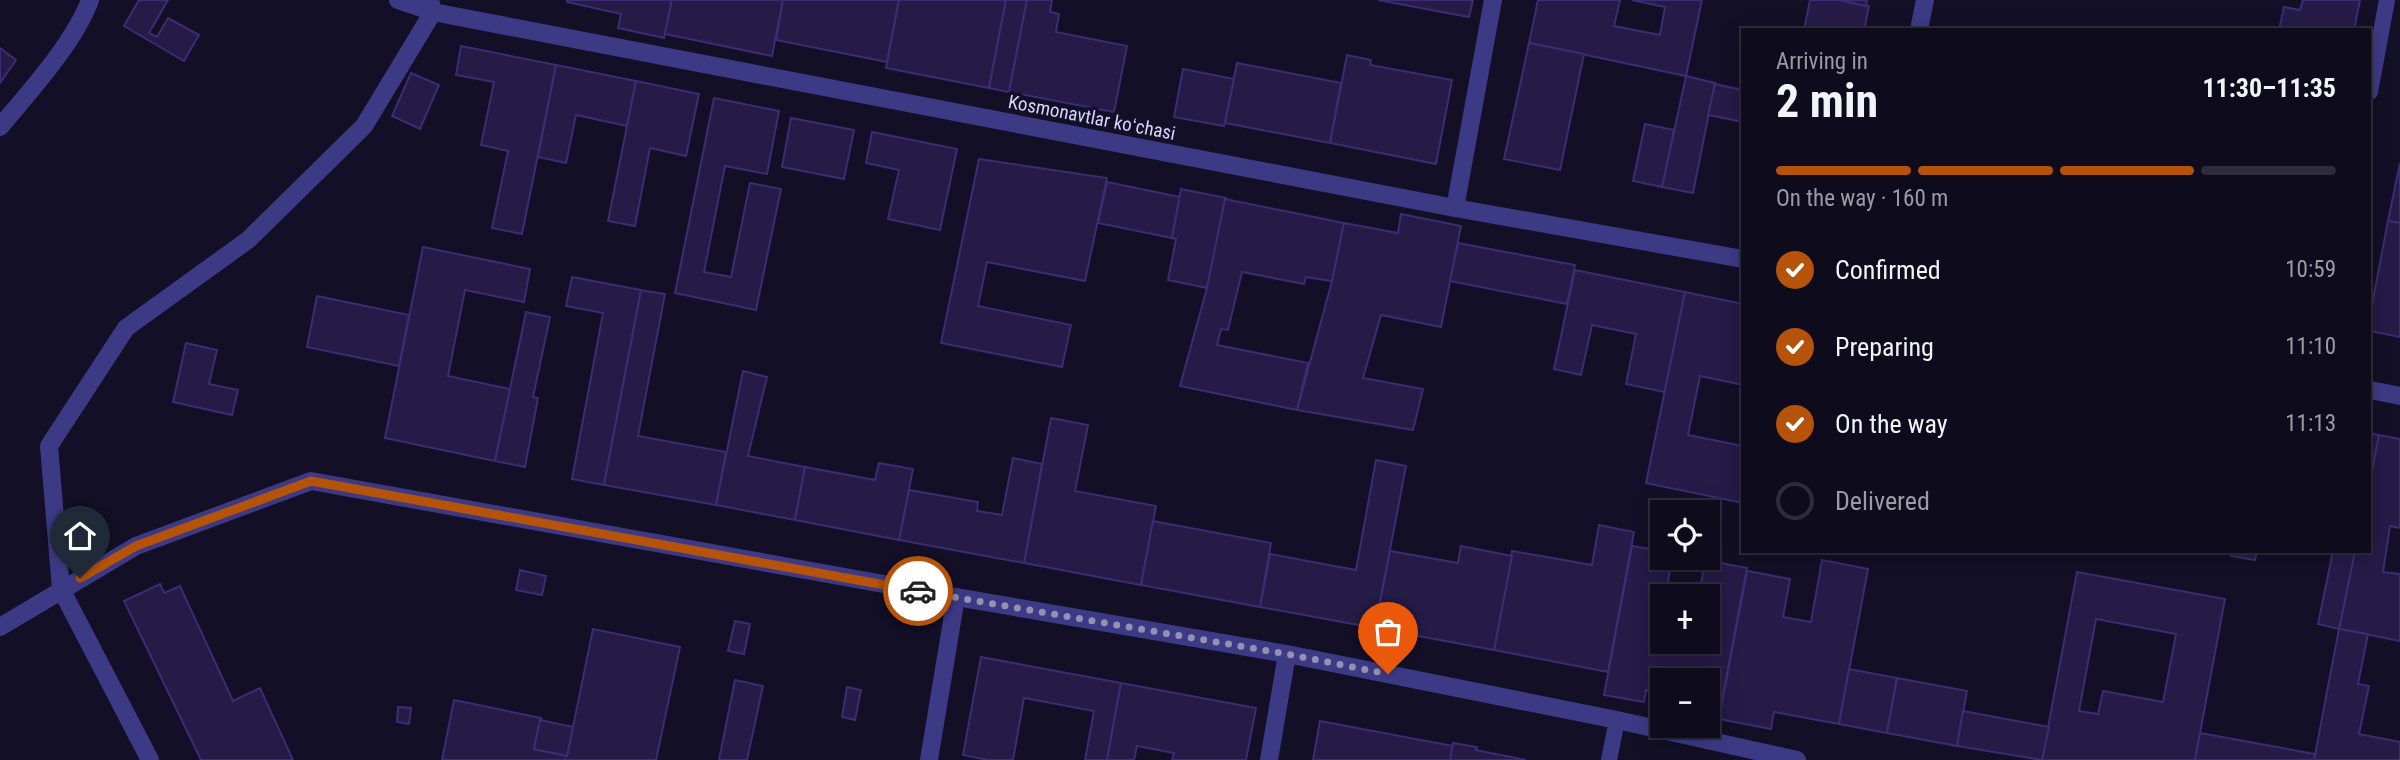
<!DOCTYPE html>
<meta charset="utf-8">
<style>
:root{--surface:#0e0b1c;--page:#171425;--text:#f1f3f6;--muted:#9b9ba3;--line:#2e2b3b;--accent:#b45309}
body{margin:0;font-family:"Roboto Condensed",sans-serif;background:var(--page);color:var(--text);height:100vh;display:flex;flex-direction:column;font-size:26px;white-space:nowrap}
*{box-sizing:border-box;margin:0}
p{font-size:23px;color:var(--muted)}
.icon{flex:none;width:38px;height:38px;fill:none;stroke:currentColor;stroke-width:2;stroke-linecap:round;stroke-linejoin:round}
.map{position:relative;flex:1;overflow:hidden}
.details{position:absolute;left:1741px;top:28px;width:630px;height:525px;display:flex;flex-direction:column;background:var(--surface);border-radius:0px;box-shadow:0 4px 18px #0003,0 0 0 2px var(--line)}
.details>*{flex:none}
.buttons{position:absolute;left:1650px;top:500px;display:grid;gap:14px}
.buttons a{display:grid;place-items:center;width:70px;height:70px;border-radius:0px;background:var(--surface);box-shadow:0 4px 18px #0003,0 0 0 2px var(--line);font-size:35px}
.pin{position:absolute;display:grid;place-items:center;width:60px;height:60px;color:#fff;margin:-72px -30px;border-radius:50% 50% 50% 0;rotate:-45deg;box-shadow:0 0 7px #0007}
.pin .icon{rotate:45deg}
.courier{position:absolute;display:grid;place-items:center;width:70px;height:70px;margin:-35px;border:5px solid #b45309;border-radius:50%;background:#fff;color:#222;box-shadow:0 2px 9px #0007}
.head em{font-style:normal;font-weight:700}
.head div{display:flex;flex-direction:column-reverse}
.head{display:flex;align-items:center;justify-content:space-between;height:119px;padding:0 35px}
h1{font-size:46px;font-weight:700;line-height:52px}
.bar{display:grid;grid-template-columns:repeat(4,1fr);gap:10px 7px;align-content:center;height:84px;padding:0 35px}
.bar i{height:9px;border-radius:5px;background:var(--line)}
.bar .on{background:var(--accent)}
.bar p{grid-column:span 4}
ol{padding:0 35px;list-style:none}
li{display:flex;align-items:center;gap:21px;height:77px}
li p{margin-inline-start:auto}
li .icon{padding:7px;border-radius:50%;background:var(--accent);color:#fff;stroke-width:4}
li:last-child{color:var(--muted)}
li i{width:38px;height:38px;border:4px solid var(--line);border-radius:50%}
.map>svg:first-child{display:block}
.building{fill:#241b47;stroke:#3b2d73;stroke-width:2;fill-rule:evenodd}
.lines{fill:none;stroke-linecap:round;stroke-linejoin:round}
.lane{stroke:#3d3a85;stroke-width:16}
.street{stroke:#3d3a85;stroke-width:18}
.done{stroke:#948fb3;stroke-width:7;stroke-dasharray:0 12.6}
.route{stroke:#b45309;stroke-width:9}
.labels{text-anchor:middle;stroke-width:7;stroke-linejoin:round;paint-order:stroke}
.street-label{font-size:19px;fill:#d9d4ff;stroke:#130f26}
</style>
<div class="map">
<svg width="2400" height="760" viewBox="0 0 2400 760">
<rect width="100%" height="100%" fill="#130f26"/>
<g class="building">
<polygon points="139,0 168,0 149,33 157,37 168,18 199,35 184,61 124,26"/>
<polygon points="567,0 672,0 664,38 618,28 621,14 567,2"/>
<polygon points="672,0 783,0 772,56 665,34"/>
<polygon points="783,0 899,0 887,62 776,40"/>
<polygon points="899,0 1006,0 989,88 886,68"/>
<polygon points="1006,0 1027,0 1009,92 989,88"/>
<polygon points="1027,0 1052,0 1050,12 1059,14 1056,32 1127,46 1114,112 1009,92"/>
<polygon points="1378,0 1473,0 1469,17"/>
<polygon points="1538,0 1620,0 1614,26 1660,35 1665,7 1632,0 1702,0 1686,76 1529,43"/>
<polygon points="1810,0 1839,0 1869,6 1864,30 1804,30"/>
<polygon points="1839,0 1867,0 1866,6"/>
<polygon points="2303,0 2360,0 2354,30 2279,30 2284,7 2300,10"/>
<polygon points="1529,43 1584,54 1560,170 1504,159"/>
<polygon points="461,46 556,65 522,234 492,228 508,151 481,145 494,82 456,75"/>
<polygon points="0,48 16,60 0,83"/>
<polygon points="1347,55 1371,60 1370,65 1452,80 1436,164 1330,143"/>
<polygon points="1237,63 1341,83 1330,143 1225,123"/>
<polygon points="556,65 636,81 627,126 576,115 566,163 538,157"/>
<polygon points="1183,69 1234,79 1224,126 1174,117"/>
<polygon points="411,73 439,85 420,129 392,116"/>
<polygon points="1686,76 1715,83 1693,193 1662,187"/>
<polygon points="636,81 699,94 686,156 650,148 635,226 608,221"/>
<polygon points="1715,84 1743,90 1743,122 1708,115"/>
<polygon points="714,98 779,111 767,174 725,166 704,272 731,277 750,183 781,189 756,310 675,293"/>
<polygon points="791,118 854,130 844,179 782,167"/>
<polygon points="1645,124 1674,130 1662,187 1633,181"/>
<polygon points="872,132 957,149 940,230 888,219 899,170 866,163"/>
<polygon points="979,159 1107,178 1085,281 987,262 978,306 1071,325 1062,367 941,343"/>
<polygon points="2400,163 2400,223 2388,221"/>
<polygon points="1107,182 1180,197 1172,238 1098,223"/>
<polygon points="1181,189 1226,198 1207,288 1168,280 1176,239 1172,238"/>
<polygon points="1225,199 1344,223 1332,281 1306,277 1304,284 1242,272 1228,330 1221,329 1217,345 1308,363 1297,410 1180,386 1207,288"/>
<polygon points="1401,214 1461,226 1441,327 1381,315 1363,378 1423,389 1413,430 1297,410 1332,281 1344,223 1398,233"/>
<polygon points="2388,221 2400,223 2400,337 2370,331 2370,315"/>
<polygon points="1458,243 1575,265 1567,304 1450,281"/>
<polygon points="423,247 530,269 524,302 465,290 448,376 510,389 495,461 385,438"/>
<polygon points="1575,270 1685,292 1665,392 1626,384 1636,334 1592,325 1581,375 1554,369"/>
<polygon points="572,277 641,290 604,485 572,479 603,313 566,306"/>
<polygon points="641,290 665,294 638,436 726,452 716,505 604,485"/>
<polygon points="1685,292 1743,304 1743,385 1700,376 1688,435 1743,446 1743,503 1646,483"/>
<polygon points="317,296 409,315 399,366 307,347"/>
<polygon points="526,312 550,317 533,397 538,398 525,467 495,461"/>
<polygon points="186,343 217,350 209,384 238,390 232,415 173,402"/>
<polygon points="743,371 767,377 748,456 805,467 795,520 716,505"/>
<polygon points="1051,418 1088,425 1075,491 1156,506 1141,585 1024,563"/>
<polygon points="2370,433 2379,435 2370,482"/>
<polygon points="2379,435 2400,439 2400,528 2390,526 2383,572 2400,574 2400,641 2339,629 2355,551 2370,551 2370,482"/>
<polygon points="1013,458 1042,464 1024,563 899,540 909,490 978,502 977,511 1002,515"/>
<polygon points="1376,460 1406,466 1375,628 1260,607 1270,554 1356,570"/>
<polygon points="879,463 913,469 899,540 795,520 805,467 875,480"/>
<polygon points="1153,521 1271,543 1260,607 1141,585"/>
<polygon points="1599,525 1634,532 1608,672 1494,650 1512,551 1592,565"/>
<polygon points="1461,546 1512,556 1494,650 1375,628 1390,551 1458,563"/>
<polygon points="1632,546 1657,550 1655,562 1671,565 1666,592 1690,597 1662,597 1662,642 1708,642 1708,597 1699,597 1705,560 1747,568 1721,705 1708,702 1708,681 1662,681 1662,694 1646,690 1644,702 1604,695"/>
<polygon points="2232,551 2257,551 2255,560 2231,556"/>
<polygon points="2333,551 2355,551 2339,629 2318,624"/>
<polygon points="1822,560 1868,569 1839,724 1774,712 1771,729 1719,719 1747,571 1790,579 1783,617 1811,622"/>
<polygon points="520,570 546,576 542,595 516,590"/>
<path d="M2077,572L2225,599L2195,760H2042ZM2096,619L2176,634L2163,702L2103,691L2098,714L2079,711Z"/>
<polygon points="160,584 164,593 180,586 233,701 260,688 293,760 201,760 124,601"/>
<polygon points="735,621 750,624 744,654 728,651"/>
<polygon points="593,629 680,647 656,760 442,760 454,700 541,718 534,749 567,756"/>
<polygon points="2339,629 2368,634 2358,684 2369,686 2359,734 2400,742 2400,760 2314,760"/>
<polygon points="981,657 1121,683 1107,760 1085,760 1094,711 1024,698 1013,760 988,760 963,755"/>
<polygon points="1849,669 1897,678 1887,733 1839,724"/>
<polygon points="1897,678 1967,691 1957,746 1887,733"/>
<polygon points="735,680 763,686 747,760 719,760"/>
<polygon points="1121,683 1256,708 1246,760 1172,760 1174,753 1137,746 1134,760 1107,760"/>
<polygon points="847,687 861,690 855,720 842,717"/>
<polygon points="398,707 411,708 409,724 397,722"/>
<polygon points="1963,711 2049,727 2042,760 1957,746"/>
<polygon points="540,720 573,727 567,756 534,749"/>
<polygon points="1320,721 1453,746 1450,760 1313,760"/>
<polygon points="2200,733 2315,754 2314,760 2195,760"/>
<polygon points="1453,743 1477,747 1476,750 1526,760 1450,760"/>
</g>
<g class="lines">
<g class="lane">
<polyline points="2370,92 2387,0"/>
<polyline points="1609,760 1617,720"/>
</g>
<g class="street">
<polyline points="398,0 433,12 430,0"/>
<polyline points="1919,30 1925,0"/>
<path d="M0,127C30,91 74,43 90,0"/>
<polyline points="1455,208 1493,0"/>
<polyline points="2370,390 2400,396"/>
<polyline points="0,627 136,546 311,481 956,597 1287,654 1617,720 1797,760"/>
<polyline points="150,760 61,589 49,446 126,328 248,240 364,126 433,12 1455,208 1743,259"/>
<polyline points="929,760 956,597"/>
<polyline points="1269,760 1287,654"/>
</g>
</g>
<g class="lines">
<polyline class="done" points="918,591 1287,654 1388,674"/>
<polyline class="route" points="80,578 136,546 311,481 918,591"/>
</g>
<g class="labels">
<g class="street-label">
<text transform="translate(1092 117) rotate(11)" y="7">Kosmonavtlar koʻchasi</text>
</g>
</g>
</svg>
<div class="buttons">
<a><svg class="icon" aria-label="locate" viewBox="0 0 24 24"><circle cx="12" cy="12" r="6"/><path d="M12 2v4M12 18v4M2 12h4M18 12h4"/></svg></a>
<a>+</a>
<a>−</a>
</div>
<div class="pin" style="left:1388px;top:674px;background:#ea580c"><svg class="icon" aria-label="bag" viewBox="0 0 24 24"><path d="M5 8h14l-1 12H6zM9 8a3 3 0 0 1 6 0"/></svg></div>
<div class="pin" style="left:80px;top:578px;background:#1f2937"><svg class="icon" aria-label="home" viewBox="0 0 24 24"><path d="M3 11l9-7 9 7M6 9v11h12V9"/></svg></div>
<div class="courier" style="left:918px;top:591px"><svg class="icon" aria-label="car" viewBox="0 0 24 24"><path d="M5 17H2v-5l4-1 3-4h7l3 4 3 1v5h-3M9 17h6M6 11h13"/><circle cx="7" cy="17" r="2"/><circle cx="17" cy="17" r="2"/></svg></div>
<section class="details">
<div class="head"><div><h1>2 min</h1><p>Arriving in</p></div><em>11:30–11:35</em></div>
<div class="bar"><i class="on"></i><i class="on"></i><i class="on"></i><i></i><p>On the way · 160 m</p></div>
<ol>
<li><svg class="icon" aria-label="check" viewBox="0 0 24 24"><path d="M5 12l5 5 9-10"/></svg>Confirmed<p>10:59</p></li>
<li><svg class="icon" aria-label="check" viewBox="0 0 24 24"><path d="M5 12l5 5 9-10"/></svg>Preparing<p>11:10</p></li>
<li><svg class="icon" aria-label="check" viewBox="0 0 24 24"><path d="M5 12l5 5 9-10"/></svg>On the way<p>11:13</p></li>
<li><i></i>Delivered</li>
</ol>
</section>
</div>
